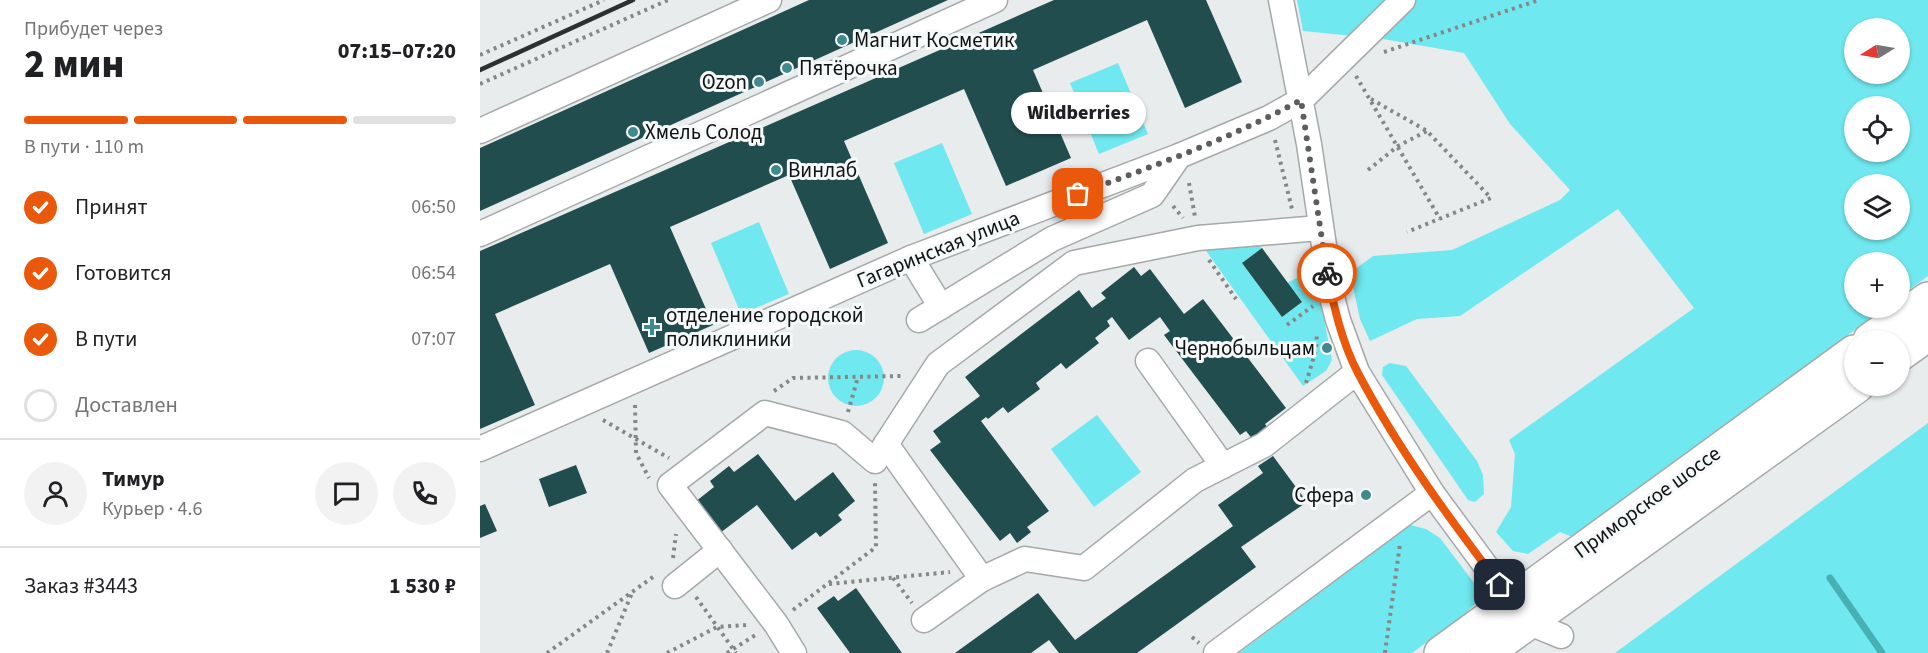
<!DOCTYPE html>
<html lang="ru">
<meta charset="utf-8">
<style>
:root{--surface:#fff;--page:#f2f2f2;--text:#202124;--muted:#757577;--line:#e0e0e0;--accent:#ea580c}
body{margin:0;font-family:"Source Sans 3",sans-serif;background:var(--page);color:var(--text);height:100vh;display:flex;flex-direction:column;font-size:22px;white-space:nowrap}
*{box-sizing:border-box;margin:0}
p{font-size:20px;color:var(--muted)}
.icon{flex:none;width:33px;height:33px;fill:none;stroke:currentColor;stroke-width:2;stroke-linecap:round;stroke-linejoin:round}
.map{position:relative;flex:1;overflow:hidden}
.panel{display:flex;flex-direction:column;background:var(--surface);width:480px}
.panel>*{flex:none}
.needle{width:39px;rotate:259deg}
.controls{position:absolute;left:1364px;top:18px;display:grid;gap:12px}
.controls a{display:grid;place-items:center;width:66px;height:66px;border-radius:50%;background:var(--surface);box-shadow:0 2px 4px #0004;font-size:30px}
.pin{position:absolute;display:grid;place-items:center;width:51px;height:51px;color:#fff;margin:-26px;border-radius:12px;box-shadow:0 3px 9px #0006}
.courier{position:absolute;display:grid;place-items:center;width:60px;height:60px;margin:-30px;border:4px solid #ea580c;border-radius:50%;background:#fff;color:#222;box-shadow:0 2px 8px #0007}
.bubble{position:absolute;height:42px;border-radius:21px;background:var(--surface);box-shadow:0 2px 4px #0004;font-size:20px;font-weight:800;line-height:42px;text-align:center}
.summary em{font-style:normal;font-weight:800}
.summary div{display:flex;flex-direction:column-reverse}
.summary{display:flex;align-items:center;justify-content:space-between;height:102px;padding:0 24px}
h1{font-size:39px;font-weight:800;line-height:45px}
.bar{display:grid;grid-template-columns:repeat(4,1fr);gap:9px 6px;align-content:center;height:72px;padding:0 24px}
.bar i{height:8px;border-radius:4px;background:var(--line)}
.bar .selected{background:var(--accent)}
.bar p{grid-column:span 4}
.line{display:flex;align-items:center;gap:15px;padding:0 24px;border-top:2px solid var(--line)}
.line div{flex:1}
.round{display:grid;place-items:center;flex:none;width:63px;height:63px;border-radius:32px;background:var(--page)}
ol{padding:0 24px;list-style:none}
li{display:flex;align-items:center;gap:18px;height:66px}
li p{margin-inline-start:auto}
li .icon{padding:6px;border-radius:50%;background:var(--accent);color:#fff;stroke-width:4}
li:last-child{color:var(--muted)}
li i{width:33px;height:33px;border:3px solid var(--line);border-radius:50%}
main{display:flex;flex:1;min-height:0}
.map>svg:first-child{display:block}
.green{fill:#70e8ef;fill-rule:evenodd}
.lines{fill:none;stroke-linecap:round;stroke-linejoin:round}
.stream{stroke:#47b0b5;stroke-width:7}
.building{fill:#224d4f}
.minor-casing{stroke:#a5a9a9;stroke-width:27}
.highway-casing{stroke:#a5a9a9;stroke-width:36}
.path{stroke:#858787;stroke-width:4;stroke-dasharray:3 4.5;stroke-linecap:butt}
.minor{stroke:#fff;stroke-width:24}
.highway{stroke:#fff;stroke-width:33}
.rail{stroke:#2e3030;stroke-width:4.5}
.done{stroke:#5c5e5e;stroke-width:6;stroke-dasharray:0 10.8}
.route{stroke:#ea580c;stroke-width:8}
.poi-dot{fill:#41898c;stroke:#f5f9f9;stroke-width:2}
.labels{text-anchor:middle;stroke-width:6;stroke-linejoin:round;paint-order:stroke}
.poi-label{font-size:21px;fill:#101111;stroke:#f5f9f9;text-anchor:start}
.street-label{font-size:21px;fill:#101111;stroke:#f5f9f9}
</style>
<main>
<section class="panel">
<div class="summary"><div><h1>2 мин</h1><p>Прибудет через</p></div><em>07:15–07:20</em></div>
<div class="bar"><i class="selected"></i><i class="selected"></i><i class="selected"></i><i></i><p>В пути · 110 m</p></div>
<ol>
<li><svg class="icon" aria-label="check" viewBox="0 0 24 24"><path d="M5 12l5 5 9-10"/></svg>Принят<p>06:50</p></li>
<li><svg class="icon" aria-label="check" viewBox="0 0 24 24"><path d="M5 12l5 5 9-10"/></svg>Готовится<p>06:54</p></li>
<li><svg class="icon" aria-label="check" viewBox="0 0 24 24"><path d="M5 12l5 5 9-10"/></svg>В пути<p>07:07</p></li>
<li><i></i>Доставлен</li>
</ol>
<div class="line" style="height:108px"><a class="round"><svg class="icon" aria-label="person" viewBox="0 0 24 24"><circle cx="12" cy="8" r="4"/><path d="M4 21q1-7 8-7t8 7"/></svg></a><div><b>Тимур</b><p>Курьер · 4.6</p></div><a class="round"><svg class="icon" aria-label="chat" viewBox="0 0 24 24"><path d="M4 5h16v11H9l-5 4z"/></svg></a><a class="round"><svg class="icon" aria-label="phone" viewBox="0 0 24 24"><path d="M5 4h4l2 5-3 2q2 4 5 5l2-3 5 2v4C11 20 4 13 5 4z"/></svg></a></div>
<div class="line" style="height:78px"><div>Заказ #3443</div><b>1 530 ₽</b></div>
</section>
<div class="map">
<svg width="1448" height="653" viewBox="0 0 1448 653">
<rect width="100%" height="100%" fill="#e8ecec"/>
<g class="green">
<path d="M817,0H1448V276L1419,297V262H1374V308H1405L1092,537L1080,532L1048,554L1033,551L1016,532L1031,507L1035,454L1029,440L1214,308L1138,209L980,316L937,319L890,341L880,319L870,273L893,256L972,250L1080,200L1090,190L1030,124L984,53L903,39L823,31ZM1374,28H1419V74H1374ZM1374,106H1419V152H1374ZM1374,184H1419V230H1374Z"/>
<polygon points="638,63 668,134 619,154 590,83"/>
<polygon points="462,143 492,214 444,234 414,163"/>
<polygon points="279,222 309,294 261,314 231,243"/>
<polygon points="777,244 782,248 762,263 802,317 822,302 807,283 834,269 852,360 846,371 823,386 724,248"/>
<circle cx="376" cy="378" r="28"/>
<polygon points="910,363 926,366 997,461 1003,475 1004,494 995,502 988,500 902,375 903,367"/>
<polygon points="617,415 661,472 614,507 571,449"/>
<polygon points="1448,423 1448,653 1135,653"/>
<polygon points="930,525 946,529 960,538 998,588 999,600 984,615 932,653 759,653"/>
</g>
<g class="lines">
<polyline class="stream" points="1350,578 1402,653"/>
</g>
<g class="building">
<polygon points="329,0 468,0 0,211 0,148"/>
<polygon points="574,0 726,0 762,82 705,108 667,20 553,70 591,158 526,186 484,89 364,141 408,243 350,269 309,175 190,227 233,325 169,353 130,264 15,314 55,405 0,429 0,251"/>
<polygon points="782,248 822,302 802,317 762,263"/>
<polygon points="654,267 661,276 670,269 704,314 723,299 806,408 785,424 788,428 773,440 766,431 760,435 684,335 690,331 680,317 649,340 632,317 627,321 630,326 615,338 619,343 586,369 581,363 556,383 560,389 528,413 523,407 508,419 506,417 501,421 569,511 547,527 551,532 537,543 530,533 520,541 450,450 461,442 453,431 500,396 485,377 599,290 612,308 626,298 621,293"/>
<polygon points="278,454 315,501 353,472 375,501 358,515 362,520 340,537 336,532 312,550 277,505 240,533 215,502 234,487 230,481 249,466 254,472"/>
<polygon points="793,456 827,502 761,547 776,567 657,653 579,653 569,640 551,653 475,653 558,593 595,640 753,526 738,505 783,473 778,466"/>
<polygon points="96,465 107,493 69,507 59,479"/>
<polygon points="5,504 17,531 0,538 0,506"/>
<polygon points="376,588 422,653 370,653 337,608 354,596 358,601"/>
</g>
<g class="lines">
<g class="minor-casing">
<g id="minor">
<polyline points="801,0 829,144 851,293 858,320 877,372 952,493 1047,622 1081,636"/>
<polyline points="0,131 289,0"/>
<polyline points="0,234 515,0"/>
<polyline points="431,258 461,307"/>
<polyline points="439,320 572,239 672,195 699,156"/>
<polyline points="668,361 743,466"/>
<polyline points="406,444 502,579"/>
<polyline points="0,449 431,258 699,156 789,118 821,100 923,0"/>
<polyline points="195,586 240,550"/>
<polyline points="444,620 502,579 545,559 604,568 715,480 784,445 877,372"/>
<polyline points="314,653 296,624 190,485 285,413 362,433 395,461 458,364 594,263 718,238 840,228"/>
<polyline points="736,653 952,493"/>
</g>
</g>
<g class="highway-casing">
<g id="highway">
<polyline points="1390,340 1448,299"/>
<polyline points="1419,355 1448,334"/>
<polyline points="961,653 1374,352"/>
<polyline points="1006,653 1377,386"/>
</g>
</g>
<g class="path">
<polyline points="904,52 1059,0"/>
<polyline points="0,55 124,0"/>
<polyline points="876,76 960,219"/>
<polyline points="0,84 188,0"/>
<polyline points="891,99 947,131 1011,198 927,232"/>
<polyline points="795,140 812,209"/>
<polyline points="888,170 918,146 947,131"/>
<polyline points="709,183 715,217"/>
<polyline points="693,206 703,218"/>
<polyline points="729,260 756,299"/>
<polyline points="807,325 833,306"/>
<polyline points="826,383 836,350 837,332"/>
<polyline points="294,391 313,378 423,376"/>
<polyline points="155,405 156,453 169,478"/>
<polyline points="368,412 378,377"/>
<polyline points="123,420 189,458"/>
<polyline points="193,558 196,534"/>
<polyline points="413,578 432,603"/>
<polyline points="349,584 470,572"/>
<polyline points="216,597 256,653"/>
<polyline points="313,610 396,547 395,481"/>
<polyline points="712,637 719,643"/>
<polyline points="67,653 173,577"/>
<polyline points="127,653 152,593"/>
<polyline points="187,653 237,627 268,625"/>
<polyline points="247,653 277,634"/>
<polyline points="905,653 920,544"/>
</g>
<use href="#minor" class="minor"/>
<use href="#highway" class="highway"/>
<polyline class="rail" points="0,70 153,0"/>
</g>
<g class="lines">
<path class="done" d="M598,194C673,166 750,139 821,100L847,273"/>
<path class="route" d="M847,273C854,307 862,343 878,373C918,449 969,518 1020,585"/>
</g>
<g class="poi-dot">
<circle cx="362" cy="40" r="6"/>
<circle cx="307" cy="68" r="6"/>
<circle cx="279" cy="82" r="6"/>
<circle cx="153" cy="132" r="6"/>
<circle cx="296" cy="170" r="6"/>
<path d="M169 318h6v6h6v6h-6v6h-6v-6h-6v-6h6z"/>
<circle cx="847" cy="348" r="6"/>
<circle cx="886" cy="495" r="6"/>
</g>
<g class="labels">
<g class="poi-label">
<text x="374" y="47">Магнит Косметик</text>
<text x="319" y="75">Пятёрочка</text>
<text x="267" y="89" text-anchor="end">Ozon</text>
<text x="165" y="139">Хмель Солод</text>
<text x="308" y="177">Винлаб</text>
<text x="186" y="322">отделение городской<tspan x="186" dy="24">поликлиники</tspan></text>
<text x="835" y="355" text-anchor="end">Чернобыльцам</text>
<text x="874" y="502" text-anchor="end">Сфера</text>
</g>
<g class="street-label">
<text transform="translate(458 249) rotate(-22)" y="7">Гагаринская улица</text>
<text transform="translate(1167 502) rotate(-36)" y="7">Приморское шоссе</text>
</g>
</g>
</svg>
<div class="controls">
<a><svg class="needle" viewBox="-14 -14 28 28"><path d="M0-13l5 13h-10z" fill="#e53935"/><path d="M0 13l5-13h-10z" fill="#757577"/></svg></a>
<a><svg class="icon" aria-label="locate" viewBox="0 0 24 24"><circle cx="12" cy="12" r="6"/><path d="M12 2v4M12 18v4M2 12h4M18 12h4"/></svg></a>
<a><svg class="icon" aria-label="layers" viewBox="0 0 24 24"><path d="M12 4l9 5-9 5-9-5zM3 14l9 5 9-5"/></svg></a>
<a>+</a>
<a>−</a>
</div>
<div class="pin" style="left:598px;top:194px;background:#ea580c"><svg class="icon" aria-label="bag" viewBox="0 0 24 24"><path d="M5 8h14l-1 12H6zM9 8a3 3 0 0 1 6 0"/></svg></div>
<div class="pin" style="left:1020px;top:585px;background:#1f2937"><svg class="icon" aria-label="home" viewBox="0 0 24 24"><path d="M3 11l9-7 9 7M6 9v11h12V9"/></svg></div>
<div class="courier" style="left:847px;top:273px"><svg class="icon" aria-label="bike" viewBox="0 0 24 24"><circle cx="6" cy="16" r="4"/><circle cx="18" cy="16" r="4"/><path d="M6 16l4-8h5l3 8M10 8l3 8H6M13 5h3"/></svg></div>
<div class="bubble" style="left:531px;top:92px;width:135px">Wildberries</div>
</div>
</main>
